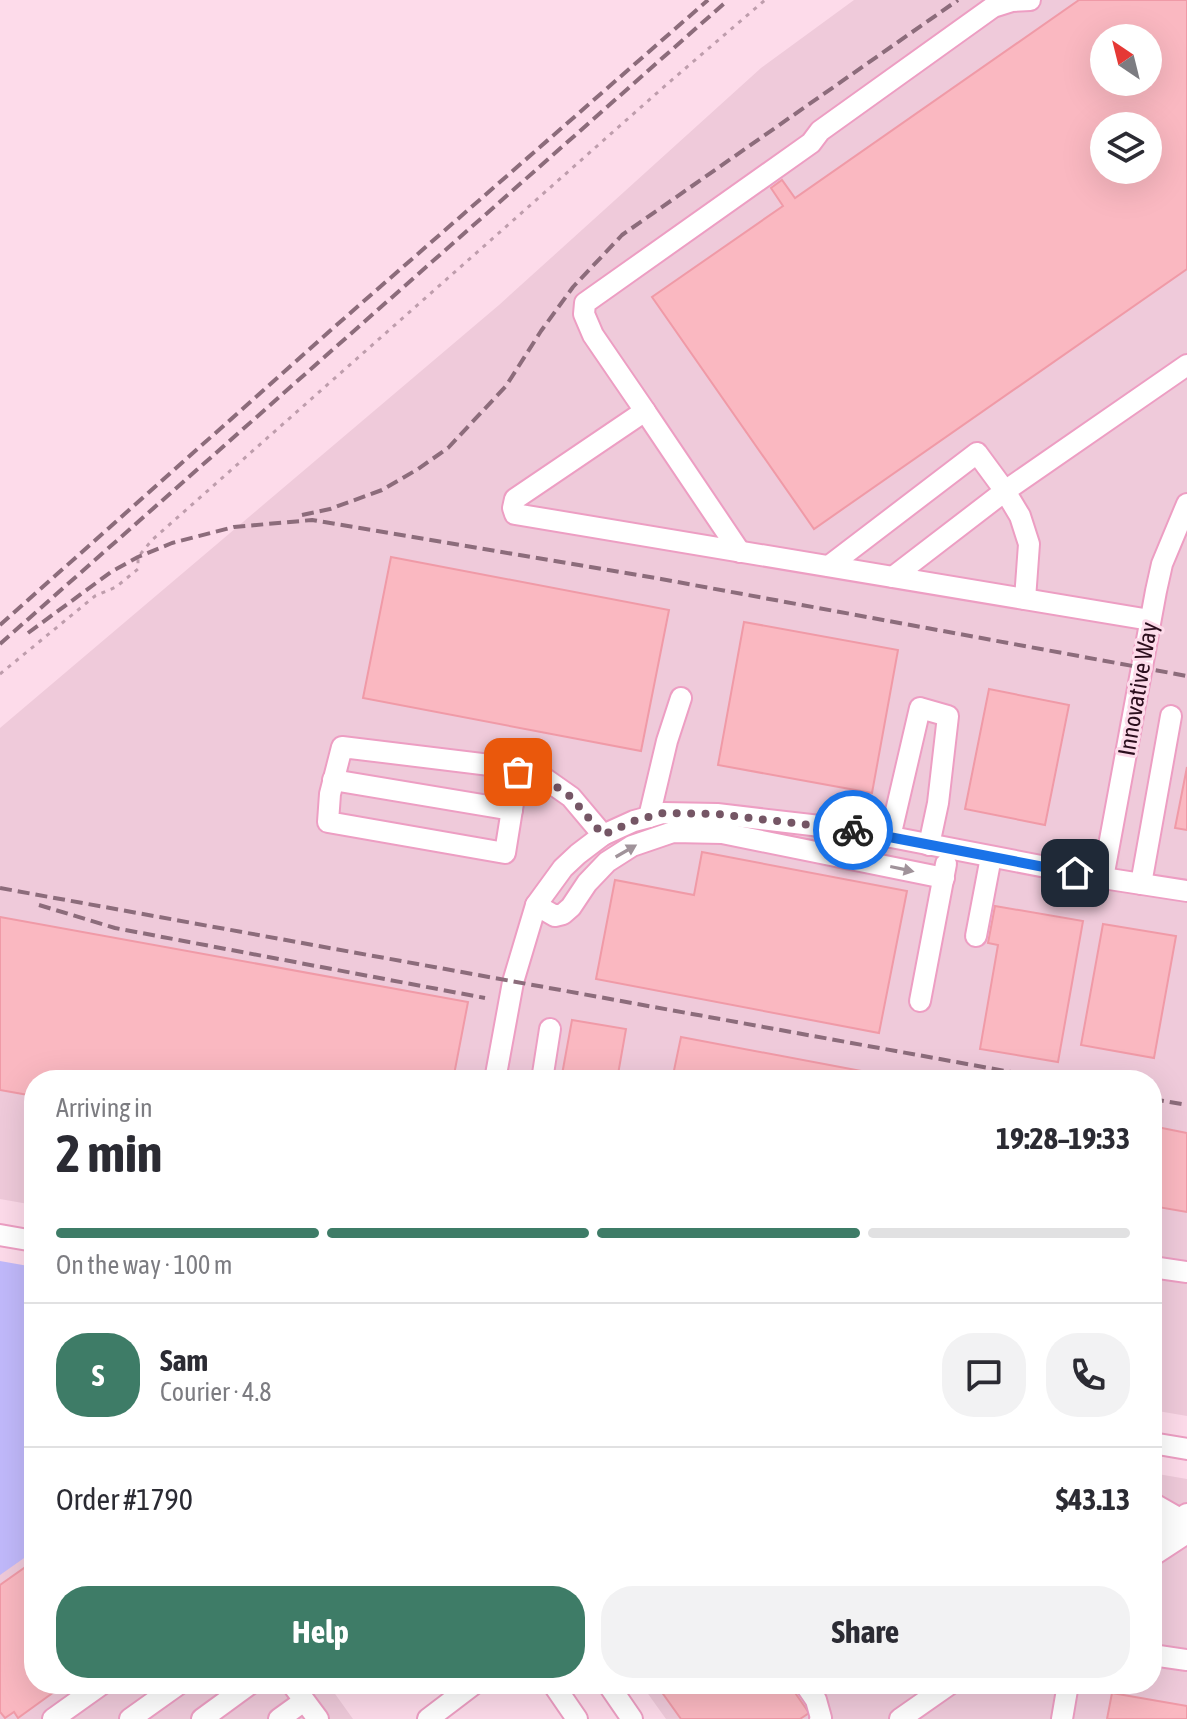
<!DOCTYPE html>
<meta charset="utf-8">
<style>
:root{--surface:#fff;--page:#f2f2f3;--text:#2b2b33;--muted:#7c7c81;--line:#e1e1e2;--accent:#3e7c67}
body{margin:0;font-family:"Asap Condensed",sans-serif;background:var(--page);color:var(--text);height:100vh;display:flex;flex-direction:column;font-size:30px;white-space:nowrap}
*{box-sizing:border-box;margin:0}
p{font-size:26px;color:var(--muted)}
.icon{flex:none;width:44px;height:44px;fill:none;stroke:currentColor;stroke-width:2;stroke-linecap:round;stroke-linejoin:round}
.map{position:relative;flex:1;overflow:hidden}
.side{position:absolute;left:24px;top:1070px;width:1138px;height:624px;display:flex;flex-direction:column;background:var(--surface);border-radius:32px;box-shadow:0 8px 32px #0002}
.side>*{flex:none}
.needle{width:52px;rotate:325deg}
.buttons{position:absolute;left:1090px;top:24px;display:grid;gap:16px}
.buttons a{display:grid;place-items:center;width:72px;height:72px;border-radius:50%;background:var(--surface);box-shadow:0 8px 32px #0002;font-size:40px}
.pin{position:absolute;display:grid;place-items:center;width:68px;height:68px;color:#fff;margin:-34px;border-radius:16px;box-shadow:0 4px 12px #0006}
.courier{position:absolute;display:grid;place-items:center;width:80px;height:80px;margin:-40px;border:6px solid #1a73e8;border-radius:50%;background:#fff;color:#222;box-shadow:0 2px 10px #0007}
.overview em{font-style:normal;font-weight:700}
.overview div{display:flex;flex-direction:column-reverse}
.overview{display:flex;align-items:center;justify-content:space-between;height:136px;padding:0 32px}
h1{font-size:52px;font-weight:700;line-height:60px}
.bar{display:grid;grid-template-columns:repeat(4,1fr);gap:12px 8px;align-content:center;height:96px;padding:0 32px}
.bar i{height:10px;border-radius:6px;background:var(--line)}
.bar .active{background:var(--accent)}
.bar p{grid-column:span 4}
.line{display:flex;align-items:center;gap:20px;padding:0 32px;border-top:2px solid var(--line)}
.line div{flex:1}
.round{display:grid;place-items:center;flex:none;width:84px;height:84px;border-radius:32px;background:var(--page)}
.action{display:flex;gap:16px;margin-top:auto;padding:16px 32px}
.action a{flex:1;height:92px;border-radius:32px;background:var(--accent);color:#fff;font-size:32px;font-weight:700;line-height:92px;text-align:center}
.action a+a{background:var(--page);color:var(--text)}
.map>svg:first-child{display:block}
.built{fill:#efcada;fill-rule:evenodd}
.green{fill:#c1b9fb}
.building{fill:#fab8c1;stroke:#f09aa7;stroke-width:2;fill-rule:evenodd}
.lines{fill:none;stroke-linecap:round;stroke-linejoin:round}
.minor-casing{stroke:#ed9ec3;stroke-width:24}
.path{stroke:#be9dac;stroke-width:3;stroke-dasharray:4 6;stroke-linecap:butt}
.minor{stroke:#fff;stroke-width:20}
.rail{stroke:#8c6c7b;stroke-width:4;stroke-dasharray:12 6;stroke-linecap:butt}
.oneway{fill:#a0939a}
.done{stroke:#755665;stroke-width:8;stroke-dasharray:0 14.4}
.route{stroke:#1a73e8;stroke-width:10}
.labels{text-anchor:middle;stroke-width:6;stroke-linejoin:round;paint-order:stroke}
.street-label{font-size:24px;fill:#2c0f1e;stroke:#fddbea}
</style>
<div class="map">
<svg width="1187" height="1719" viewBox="0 0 1187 1719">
<rect width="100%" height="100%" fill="#fddbea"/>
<g class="built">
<path d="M854,0H1187V1416L1152,1410V1080H34V1205L0,1199V728L499,305L761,68ZM1104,38H1148V82H1104ZM1104,126H1148V170H1104Z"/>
<polygon points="1152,1473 1187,1479 1187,1719 666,1719 641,1684 1152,1684"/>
<polygon points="34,1545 34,1684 328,1684 353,1719 0,1719 0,1569"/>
</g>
<polygon class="green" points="0,1261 34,1267 34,1551 0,1575"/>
<g class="building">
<path d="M1079,0H1187V269L814,529L652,297L783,206L771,188L782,180L795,198ZM1104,38H1148V82H1104ZM1104,126H1148V170H1104Z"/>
<polygon points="391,557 669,610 641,751 363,698"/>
<polygon points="744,622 898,650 872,793 718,765"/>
<polygon points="989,689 1069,705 1045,825 965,809"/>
<polygon points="1187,767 1187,830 1175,828"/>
<polygon points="702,852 907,891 879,1033 596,979 615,880 694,895"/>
<polygon points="995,906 1083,921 1058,1062 980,1049 998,945 988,943"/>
<polygon points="0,917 468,1002 453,1080 34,1080 34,1096 0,1090"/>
<polygon points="1103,924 1176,936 1154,1058 1081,1045"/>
<polygon points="572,1020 626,1029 617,1080 561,1080"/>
<polygon points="681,1037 909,1080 672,1080"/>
<polygon points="1152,1126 1187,1133 1187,1212 1152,1206"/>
<polygon points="34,1561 34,1684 65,1684 18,1718 14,1712 5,1718 0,1712 0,1585"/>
<polygon points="656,1684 789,1684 809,1713 800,1719 681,1719"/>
<polygon points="1112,1693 1187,1706 1187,1719 1107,1719"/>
</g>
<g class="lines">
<g class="minor-casing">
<g id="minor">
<polyline points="1030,0 1012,1 993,7 820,131 811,143 585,303 584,314 593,335 645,411 515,499 513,508 515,514 1150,620"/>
<polyline points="645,411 740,552"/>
<polyline points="829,566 977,453 1005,491 893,577"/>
<polyline points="1025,599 1029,544 1020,516 1005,491 1187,365"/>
<polyline points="518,772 505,853 328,822 330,794 342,747 490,765 544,778 571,797 603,835"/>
<polyline points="333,780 512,810"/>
<polyline points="649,817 667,741 681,698"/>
<polyline points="890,837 920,708 948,716 938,803 929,845"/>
<polyline points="1103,878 1156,591 1162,564 1187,504"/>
<polyline points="1141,884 1171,716"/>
<polyline points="536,905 555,916 563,914 571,907 587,883 607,862 632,846 673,832 722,833 944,878"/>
<polyline points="976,936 991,857"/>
<polyline points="920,1001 946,864"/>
<polyline points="495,1080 513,982 536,905 563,868 578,854 603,835 634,821 649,817 663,813 717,814 855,830 1103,878 1187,891"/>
<polyline points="542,1080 550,1029"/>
<polyline points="0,1235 34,1241"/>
<polyline points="1152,1267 1187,1272"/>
<polyline points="1152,1443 1187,1449"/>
<polyline points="1152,1503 1180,1519"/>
<polyline points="1152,1539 1187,1514"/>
<polyline points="1152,1556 1187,1533"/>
<polyline points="1152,1655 1187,1660"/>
<polyline points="292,1684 318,1719"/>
<polyline points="553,1684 577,1719"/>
<polyline points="608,1684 632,1719"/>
<polyline points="805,1684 816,1700 821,1718 820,1719"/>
<polyline points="53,1719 102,1684"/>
<polyline points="130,1719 179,1684"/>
<polyline points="202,1719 250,1684"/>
<polyline points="279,1719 304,1701"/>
<polyline points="428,1719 474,1684"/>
<polyline points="900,1719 950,1684"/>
<polyline points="1062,1719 1068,1684"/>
</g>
</g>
<polyline class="path" points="0,674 95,596 116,587 138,569 138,557 152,540 666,85 765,0"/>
<use href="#minor" class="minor"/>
<g class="rail">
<polyline points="302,515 330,509 382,490 418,469 448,448 506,386 541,331 573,287 622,235 958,0"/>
<polyline points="0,625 340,322 708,0"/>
<polyline points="28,633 111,572 138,557 172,543 234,527 312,520 661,579 1187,676"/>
<polyline points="0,644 728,0"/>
<polyline points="0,888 1055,1080"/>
<polyline points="39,905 115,928 485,998"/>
<polyline points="1152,1099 1187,1105"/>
</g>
</g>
<defs><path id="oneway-solid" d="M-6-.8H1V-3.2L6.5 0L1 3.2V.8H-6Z" transform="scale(2)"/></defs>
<g class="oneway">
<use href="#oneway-solid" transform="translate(626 851) rotate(-30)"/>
<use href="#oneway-solid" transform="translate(902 869) rotate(12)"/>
</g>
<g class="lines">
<polyline class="done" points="518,772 544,778 571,797 603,835 634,821 663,813 717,814 853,830"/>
<polyline class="route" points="853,830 1075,873"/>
</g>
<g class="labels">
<g class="street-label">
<text transform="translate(1138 689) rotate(-80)" y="8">Innovative Way</text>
</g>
</g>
</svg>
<div class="buttons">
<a><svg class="needle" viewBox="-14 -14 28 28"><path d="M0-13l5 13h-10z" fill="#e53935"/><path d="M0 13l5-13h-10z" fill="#7c7c81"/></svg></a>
<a><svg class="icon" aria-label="layers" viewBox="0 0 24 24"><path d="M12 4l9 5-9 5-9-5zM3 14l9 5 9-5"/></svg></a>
</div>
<div class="pin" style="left:518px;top:772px;background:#ea580c"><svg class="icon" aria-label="bag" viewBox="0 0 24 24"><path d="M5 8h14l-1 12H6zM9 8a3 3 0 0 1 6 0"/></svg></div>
<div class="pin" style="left:1075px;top:873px;background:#1f2937"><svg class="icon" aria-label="home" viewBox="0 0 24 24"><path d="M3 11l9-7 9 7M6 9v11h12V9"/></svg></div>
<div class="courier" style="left:853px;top:830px"><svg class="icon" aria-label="bike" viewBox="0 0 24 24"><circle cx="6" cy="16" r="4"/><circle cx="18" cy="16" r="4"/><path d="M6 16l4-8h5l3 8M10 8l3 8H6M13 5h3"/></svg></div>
<section class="side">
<div class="overview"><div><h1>2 min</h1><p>Arriving in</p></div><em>19:28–19:33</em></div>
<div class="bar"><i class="active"></i><i class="active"></i><i class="active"></i><i></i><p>On the way · 100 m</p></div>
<div class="line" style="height:144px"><b class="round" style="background:var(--accent);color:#fff">S</b><div><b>Sam</b><p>Courier · 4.8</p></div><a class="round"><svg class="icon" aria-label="chat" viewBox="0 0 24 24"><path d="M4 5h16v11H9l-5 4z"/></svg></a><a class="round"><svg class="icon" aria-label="phone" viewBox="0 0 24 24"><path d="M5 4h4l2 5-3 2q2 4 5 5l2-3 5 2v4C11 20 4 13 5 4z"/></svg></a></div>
<div class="line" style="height:104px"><div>Order #1790</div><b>$43.13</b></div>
<div class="action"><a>Help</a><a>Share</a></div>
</section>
</div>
